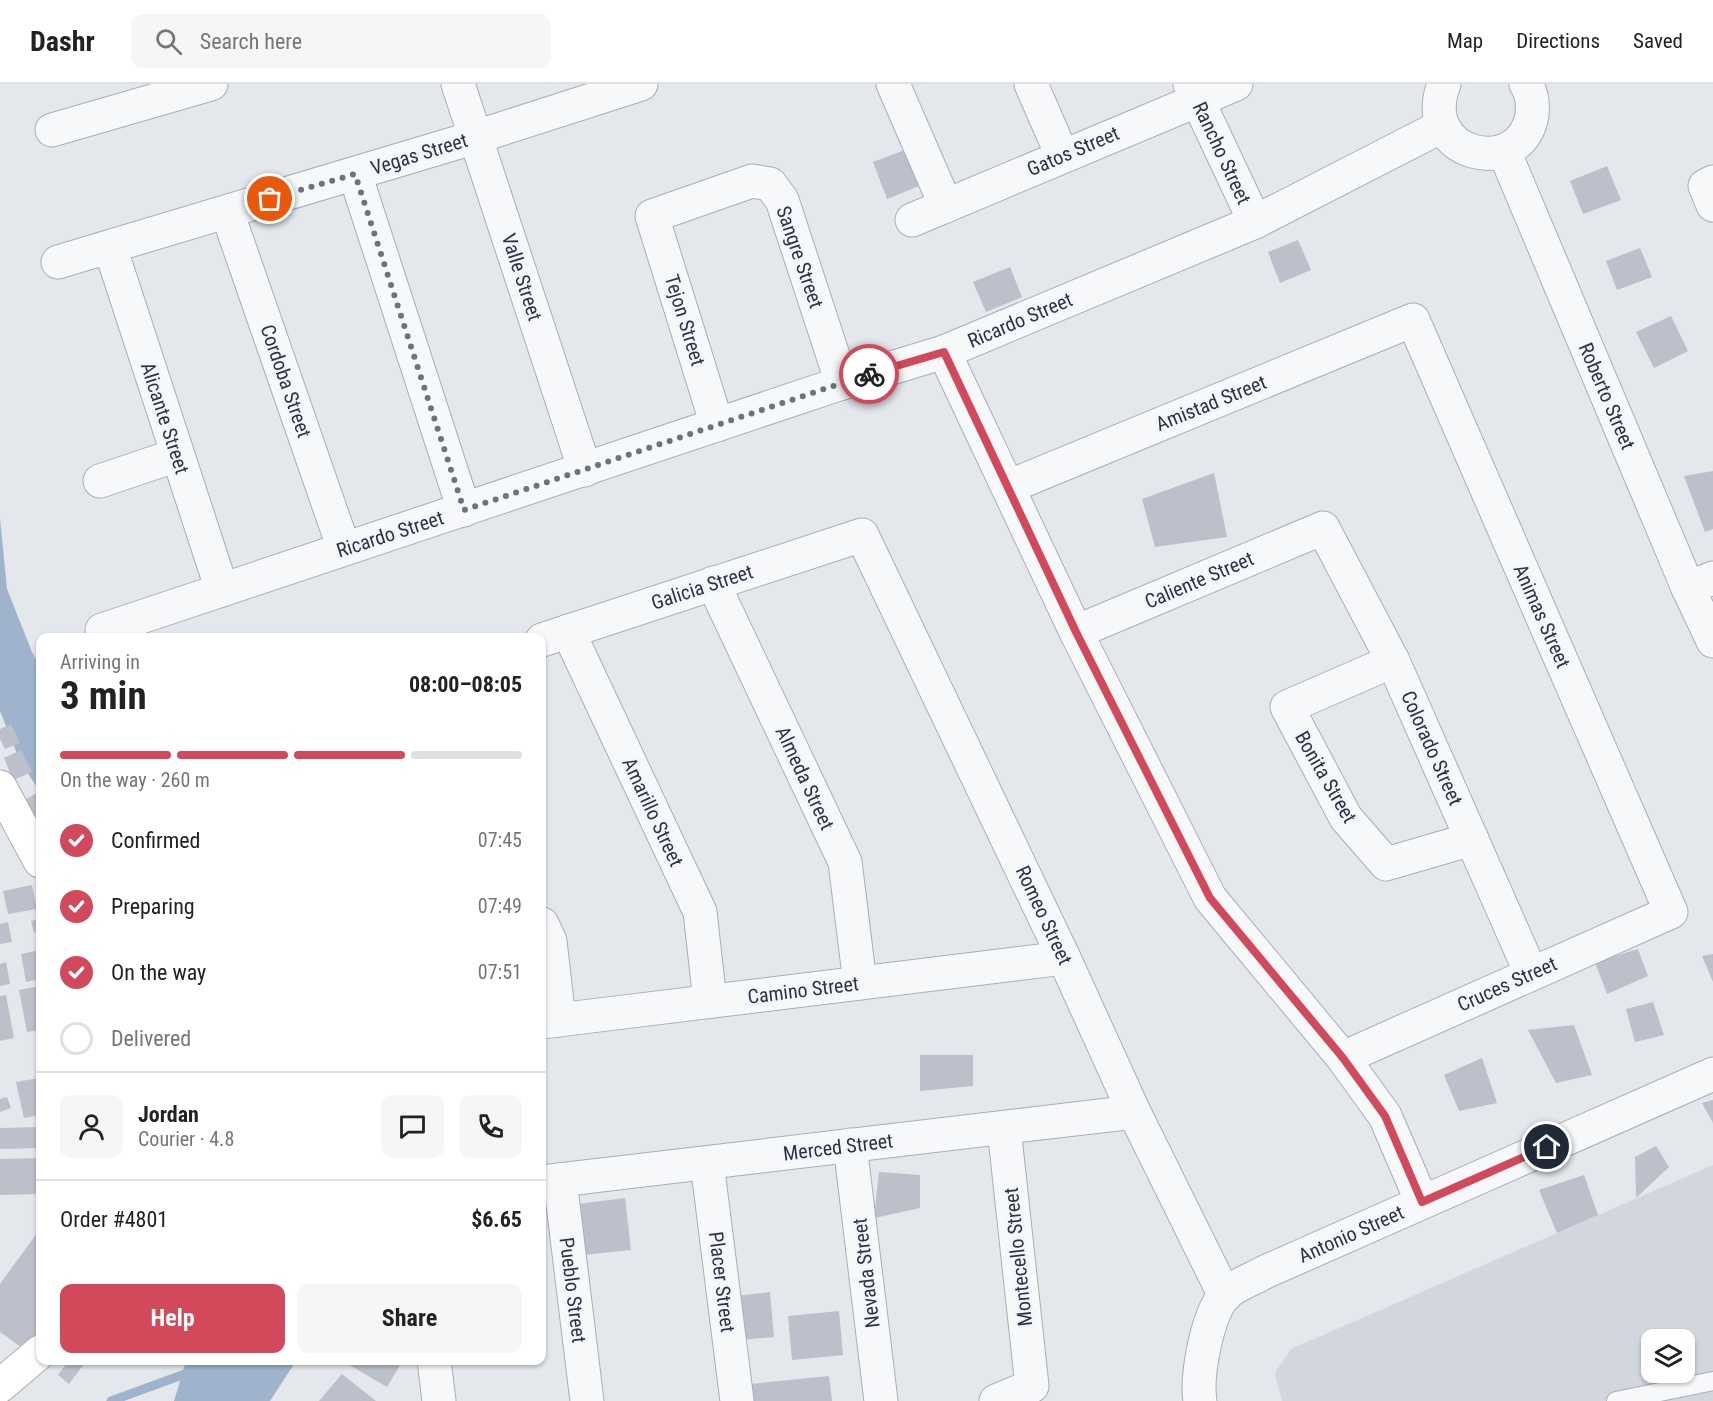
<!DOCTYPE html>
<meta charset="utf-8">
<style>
:root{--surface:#fff;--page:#f6f6f6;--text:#222;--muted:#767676;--line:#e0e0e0;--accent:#d1495b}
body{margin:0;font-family:"Roboto Condensed",sans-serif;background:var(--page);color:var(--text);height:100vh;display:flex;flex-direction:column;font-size:22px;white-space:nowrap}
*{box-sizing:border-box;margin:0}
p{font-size:20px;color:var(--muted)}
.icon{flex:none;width:33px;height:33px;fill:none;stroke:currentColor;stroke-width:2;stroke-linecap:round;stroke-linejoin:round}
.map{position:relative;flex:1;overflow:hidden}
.details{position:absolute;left:36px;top:549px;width:510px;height:732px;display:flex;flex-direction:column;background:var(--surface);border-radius:12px;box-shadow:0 2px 4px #0004}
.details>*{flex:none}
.controls{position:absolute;left:1641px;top:1245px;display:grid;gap:12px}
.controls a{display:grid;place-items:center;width:54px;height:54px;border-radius:12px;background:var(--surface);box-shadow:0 2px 4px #0004;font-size:30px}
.pin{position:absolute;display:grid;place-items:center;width:51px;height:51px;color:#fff;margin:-26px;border:3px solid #fff;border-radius:50%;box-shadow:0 2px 6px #0007}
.courier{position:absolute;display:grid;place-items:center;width:60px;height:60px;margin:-30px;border:4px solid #d1495b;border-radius:50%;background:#fff;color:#222;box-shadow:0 2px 8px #0007}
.summary em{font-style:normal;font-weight:700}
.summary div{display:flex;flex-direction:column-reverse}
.summary{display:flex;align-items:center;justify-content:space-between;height:102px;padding:0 24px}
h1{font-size:39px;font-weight:700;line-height:45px}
.bar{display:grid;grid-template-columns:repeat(4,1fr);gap:9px 6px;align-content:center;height:72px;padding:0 24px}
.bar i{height:8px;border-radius:4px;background:var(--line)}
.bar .current{background:var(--accent)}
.bar p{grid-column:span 4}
.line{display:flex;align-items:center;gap:15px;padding:0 24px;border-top:2px solid var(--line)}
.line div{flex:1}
.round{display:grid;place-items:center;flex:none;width:63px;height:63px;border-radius:12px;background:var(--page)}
ol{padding:0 24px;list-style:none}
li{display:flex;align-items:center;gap:18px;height:66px}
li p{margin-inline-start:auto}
li .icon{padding:6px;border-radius:50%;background:var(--accent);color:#fff;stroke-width:4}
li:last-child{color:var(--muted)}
li i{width:33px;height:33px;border:3px solid var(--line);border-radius:50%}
.button{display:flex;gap:12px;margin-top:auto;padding:12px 24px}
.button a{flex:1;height:69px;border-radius:12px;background:var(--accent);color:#fff;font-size:24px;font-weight:700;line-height:69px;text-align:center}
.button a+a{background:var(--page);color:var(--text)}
header{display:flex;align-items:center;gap:36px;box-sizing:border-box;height:84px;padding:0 30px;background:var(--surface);border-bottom:2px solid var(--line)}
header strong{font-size:28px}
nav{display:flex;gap:33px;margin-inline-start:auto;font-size:21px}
.search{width:420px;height:54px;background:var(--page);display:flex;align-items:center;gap:15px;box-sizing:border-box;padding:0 21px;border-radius:12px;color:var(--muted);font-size:22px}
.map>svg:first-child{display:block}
.built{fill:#d2d6de;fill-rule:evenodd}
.water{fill:#9fb4cc}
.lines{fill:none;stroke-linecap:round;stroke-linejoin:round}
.stream{stroke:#9fb4cc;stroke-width:9}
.building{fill:#bbc0ca}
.service-casing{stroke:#a9aeb7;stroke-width:20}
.minor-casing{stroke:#a9aeb7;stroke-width:35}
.secondary-casing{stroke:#a9aeb7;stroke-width:35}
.service{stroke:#f7f8fa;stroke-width:18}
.minor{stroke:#f7f8fa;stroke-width:33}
.secondary{stroke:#fff;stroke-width:33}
.done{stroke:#6c737f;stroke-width:6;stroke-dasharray:0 10.8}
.route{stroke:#d1495b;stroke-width:8}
.labels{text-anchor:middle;stroke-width:6;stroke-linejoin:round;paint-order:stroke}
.street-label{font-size:20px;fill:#2b3445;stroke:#f4f6f9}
</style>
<header>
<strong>Dashr</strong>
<div class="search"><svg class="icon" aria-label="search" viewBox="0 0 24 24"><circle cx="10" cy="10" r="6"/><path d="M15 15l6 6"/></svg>Search here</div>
<nav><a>Map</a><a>Directions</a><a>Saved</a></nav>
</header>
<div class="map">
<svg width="1713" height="1317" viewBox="0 0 1713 1317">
<rect width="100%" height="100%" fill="#e4e7ec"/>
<path class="built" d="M1713,1081V1317H1282L1275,1289L1291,1265ZM1652,1256H1684V1288H1652Z"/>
<g class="water">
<polygon points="0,434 7,505 32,568 40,583 40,708 20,677 0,627"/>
<polygon points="186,1277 186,1276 296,1277 270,1317 174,1317"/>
</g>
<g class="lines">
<polyline class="stream" points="111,1317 193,1287"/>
</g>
<g class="building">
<polygon points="905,66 919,102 887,115 873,78"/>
<polygon points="1607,82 1621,116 1583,130 1570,97"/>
<polygon points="1298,156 1311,186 1280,199 1268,168"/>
<polygon points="1640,164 1652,193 1617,206 1606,177"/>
<polygon points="1010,183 1022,213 986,228 973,198"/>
<polygon points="1671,232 1688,267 1654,284 1636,248"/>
<polygon points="1713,387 1713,445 1705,448 1684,392"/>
<polygon points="1214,389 1227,453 1155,463 1142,415"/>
<polygon points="11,640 20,659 5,665 0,655 0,645"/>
<polygon points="21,666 32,688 13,696 4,674"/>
<polygon points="37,709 40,715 40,729 30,735 20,718"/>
<polygon points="32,801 37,825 8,830 3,807"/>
<polygon points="40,835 40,847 34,849 31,837"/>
<polygon points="8,838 12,858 0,860 0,840"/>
<polygon points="1638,865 1648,892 1607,910 1595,878"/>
<polygon points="40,866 40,895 26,898 21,870"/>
<polygon points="1713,870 1713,898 1702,872"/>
<polygon points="6,878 10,900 0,902 0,880"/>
<polygon points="40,902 40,946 27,948 19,906"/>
<polygon points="6,911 14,954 0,957 0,912"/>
<polygon points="1653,918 1664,951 1635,958 1626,925"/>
<polygon points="1574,941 1592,991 1556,999 1528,946"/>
<polygon points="920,971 973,971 973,1002 920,1007"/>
<polygon points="1482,974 1497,1019 1459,1027 1444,991"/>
<polygon points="39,994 40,1031 24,1034 16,998"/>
<polygon points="7,1013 11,1024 0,1028 0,1015"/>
<polygon points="1713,1016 1713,1039 1702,1019"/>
<polygon points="39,1043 39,1064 0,1065 0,1044"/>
<polygon points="1656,1062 1669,1083 1636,1114 1635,1073"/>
<polygon points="40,1074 40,1110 0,1111 0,1075"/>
<polygon points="879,1088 920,1091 920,1124 874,1134"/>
<polygon points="1584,1091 1598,1131 1557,1149 1539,1106"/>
<polygon points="625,1114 631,1166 584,1171 578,1120"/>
<polygon points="40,1145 40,1252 28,1268 0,1248 0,1200"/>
<polygon points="770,1208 774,1253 739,1256 735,1212"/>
<polygon points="839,1227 843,1271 792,1276 788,1232"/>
<polygon points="69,1276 87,1276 69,1300 58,1291"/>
<polygon points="348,1276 403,1276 387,1303 346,1279"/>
<polygon points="342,1290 376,1317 319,1317"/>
<polygon points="829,1292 832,1317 753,1317 751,1300"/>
</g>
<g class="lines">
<g class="service-casing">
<polyline id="service" points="1616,1317 1713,1297"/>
</g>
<g class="minor-casing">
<g id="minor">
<polyline points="458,0 585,386"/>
<polyline points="893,0 946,122"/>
<polyline points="1031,0 1062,71"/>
<polyline points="1190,0 1255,138"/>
<path d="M1444,0C1416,73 1521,96 1532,31C1533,21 1532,9 1526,0"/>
<polyline points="52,46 211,0"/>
<polyline points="1504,67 1688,504 1713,557"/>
<polyline points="355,90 464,426"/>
<polyline points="1713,98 1705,102 1713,121"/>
<polyline points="227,128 344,465"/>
<polyline points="912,136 1236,0"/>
<polyline points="110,163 222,506"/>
<polyline points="58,178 476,53 641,0"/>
<polyline points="944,268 1076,548 1210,814 1343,974 1385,1032 1422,1118"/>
<polyline points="717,341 652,132 752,97 770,100 782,116 842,299"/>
<polyline points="100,397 177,371"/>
<polyline points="1008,403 1413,236 1671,828 1343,974"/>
<polyline points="713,499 845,778 860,899"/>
<polyline points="1688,504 1713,494"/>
<polyline points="102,546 842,299 944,268 1255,138 1442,42"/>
<polyline points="568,547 700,828 710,917"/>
<polyline points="1076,548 1323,444 1393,577 1531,889"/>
<polyline points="542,556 862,451 1064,874 1134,1028 1225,1212"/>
<polyline points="1393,577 1287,623 1346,734 1386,780 1472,755"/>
<polyline points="542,840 550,857 559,936"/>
<polyline points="542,938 1064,874"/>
<polyline points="850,1061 881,1317"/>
<polyline points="707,1079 737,1317"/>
<polyline points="560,1096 587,1317"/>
<polyline points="542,1098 1134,1028"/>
<polyline points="434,1276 439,1317"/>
<polyline points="996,1317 1032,1302 1004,1044"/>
<path d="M1200,1317C1196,1292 1207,1232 1224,1212C1233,1202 1253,1195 1265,1188L1713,990"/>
</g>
</g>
<g class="secondary-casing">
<g id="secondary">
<polyline points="0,703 40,777"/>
<polyline points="0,1302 40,1268"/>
</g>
</g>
<use href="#service" class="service"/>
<use href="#minor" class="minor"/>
<use href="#secondary" class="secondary"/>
</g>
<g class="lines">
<polyline class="done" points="270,115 355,90 464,426 869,290"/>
<polyline class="route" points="869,290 944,268 1076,548 1210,814 1343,974 1385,1032 1422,1118 1547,1063"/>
</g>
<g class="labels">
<g class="street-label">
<text transform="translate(1073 67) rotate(-23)" y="7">Gatos Street</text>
<text transform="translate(1222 69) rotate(65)" y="7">Rancho Street</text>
<text transform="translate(419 70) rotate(-17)" y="7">Vegas Street</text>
<text transform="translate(800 173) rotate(71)" y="7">Sangre Street</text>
<text transform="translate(522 193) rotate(72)" y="7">Valle Street</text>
<text transform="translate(685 236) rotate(73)" y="7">Tejon Street</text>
<text transform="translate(1020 236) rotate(-23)" y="7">Ricardo Street</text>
<text transform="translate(286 297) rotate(71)" y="7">Cordoba Street</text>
<text transform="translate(1607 312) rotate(67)" y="7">Roberto Street</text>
<text transform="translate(1211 319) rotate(-22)" y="7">Amistad Street</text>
<text transform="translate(165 334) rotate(72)" y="7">Alicante Street</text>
<text transform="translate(390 450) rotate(-18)" y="7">Ricardo Street</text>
<text transform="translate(1199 496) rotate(-23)" y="7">Caliente Street</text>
<text transform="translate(702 503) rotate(-18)" y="7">Galicia Street</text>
<text transform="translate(1542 532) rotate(66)" y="7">Animas Street</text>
<text transform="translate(1432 664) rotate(66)" y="7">Colorado Street</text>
<text transform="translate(1326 693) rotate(60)" y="7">Bonita Street</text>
<text transform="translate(805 694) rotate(65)" y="7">Almeda Street</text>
<text transform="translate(653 728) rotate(65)" y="7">Amarillo Street</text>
<text transform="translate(1044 831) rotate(65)" y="7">Romeo Street</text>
<text transform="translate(1507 900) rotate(-24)" y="7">Cruces Street</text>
<text transform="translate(803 906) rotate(-7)" y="7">Camino Street</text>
<text transform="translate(838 1063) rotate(-7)" y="7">Merced Street</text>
<text transform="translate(1351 1150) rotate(-24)" y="7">Antonio Street</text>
<text transform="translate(1018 1173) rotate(-96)" y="7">Montecello Street</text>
<text transform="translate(866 1189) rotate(-97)" y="7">Nevada Street</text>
<text transform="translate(722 1198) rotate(83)" y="7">Placer Street</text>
<text transform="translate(573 1206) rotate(83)" y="7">Pueblo Street</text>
</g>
</g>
</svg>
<div class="controls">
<a><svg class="icon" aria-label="layers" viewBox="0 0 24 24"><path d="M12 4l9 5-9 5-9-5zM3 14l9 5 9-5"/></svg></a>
</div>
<div class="pin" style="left:270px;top:115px;background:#ea580c"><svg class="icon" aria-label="bag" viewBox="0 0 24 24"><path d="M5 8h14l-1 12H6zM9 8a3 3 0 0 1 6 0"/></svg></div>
<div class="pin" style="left:1547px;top:1063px;background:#1f2937"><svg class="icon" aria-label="home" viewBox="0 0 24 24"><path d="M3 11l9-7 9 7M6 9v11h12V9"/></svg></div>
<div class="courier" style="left:869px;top:290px"><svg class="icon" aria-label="bike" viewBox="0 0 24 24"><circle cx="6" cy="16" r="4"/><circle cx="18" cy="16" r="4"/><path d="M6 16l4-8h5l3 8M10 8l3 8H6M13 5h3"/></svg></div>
<section class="details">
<div class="summary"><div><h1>3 min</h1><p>Arriving in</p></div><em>08:00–08:05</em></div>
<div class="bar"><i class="current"></i><i class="current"></i><i class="current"></i><i></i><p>On the way · 260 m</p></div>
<ol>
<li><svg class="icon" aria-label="check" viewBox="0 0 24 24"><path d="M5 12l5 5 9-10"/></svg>Confirmed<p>07:45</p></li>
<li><svg class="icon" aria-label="check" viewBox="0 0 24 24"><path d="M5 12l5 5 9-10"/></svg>Preparing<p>07:49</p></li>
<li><svg class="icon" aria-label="check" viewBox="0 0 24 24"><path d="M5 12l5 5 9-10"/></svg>On the way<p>07:51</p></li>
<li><i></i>Delivered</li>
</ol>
<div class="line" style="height:108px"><a class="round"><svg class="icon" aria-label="person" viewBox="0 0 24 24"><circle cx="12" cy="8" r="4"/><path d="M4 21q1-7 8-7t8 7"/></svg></a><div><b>Jordan</b><p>Courier · 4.8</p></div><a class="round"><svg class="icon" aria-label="chat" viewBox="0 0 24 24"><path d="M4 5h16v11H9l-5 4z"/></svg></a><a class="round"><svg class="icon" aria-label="phone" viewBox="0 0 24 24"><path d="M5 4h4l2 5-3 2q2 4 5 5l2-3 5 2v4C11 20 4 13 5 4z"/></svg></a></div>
<div class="line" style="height:78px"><div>Order #4801</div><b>$6.65</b></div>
<div class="button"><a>Help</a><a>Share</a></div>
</section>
</div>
